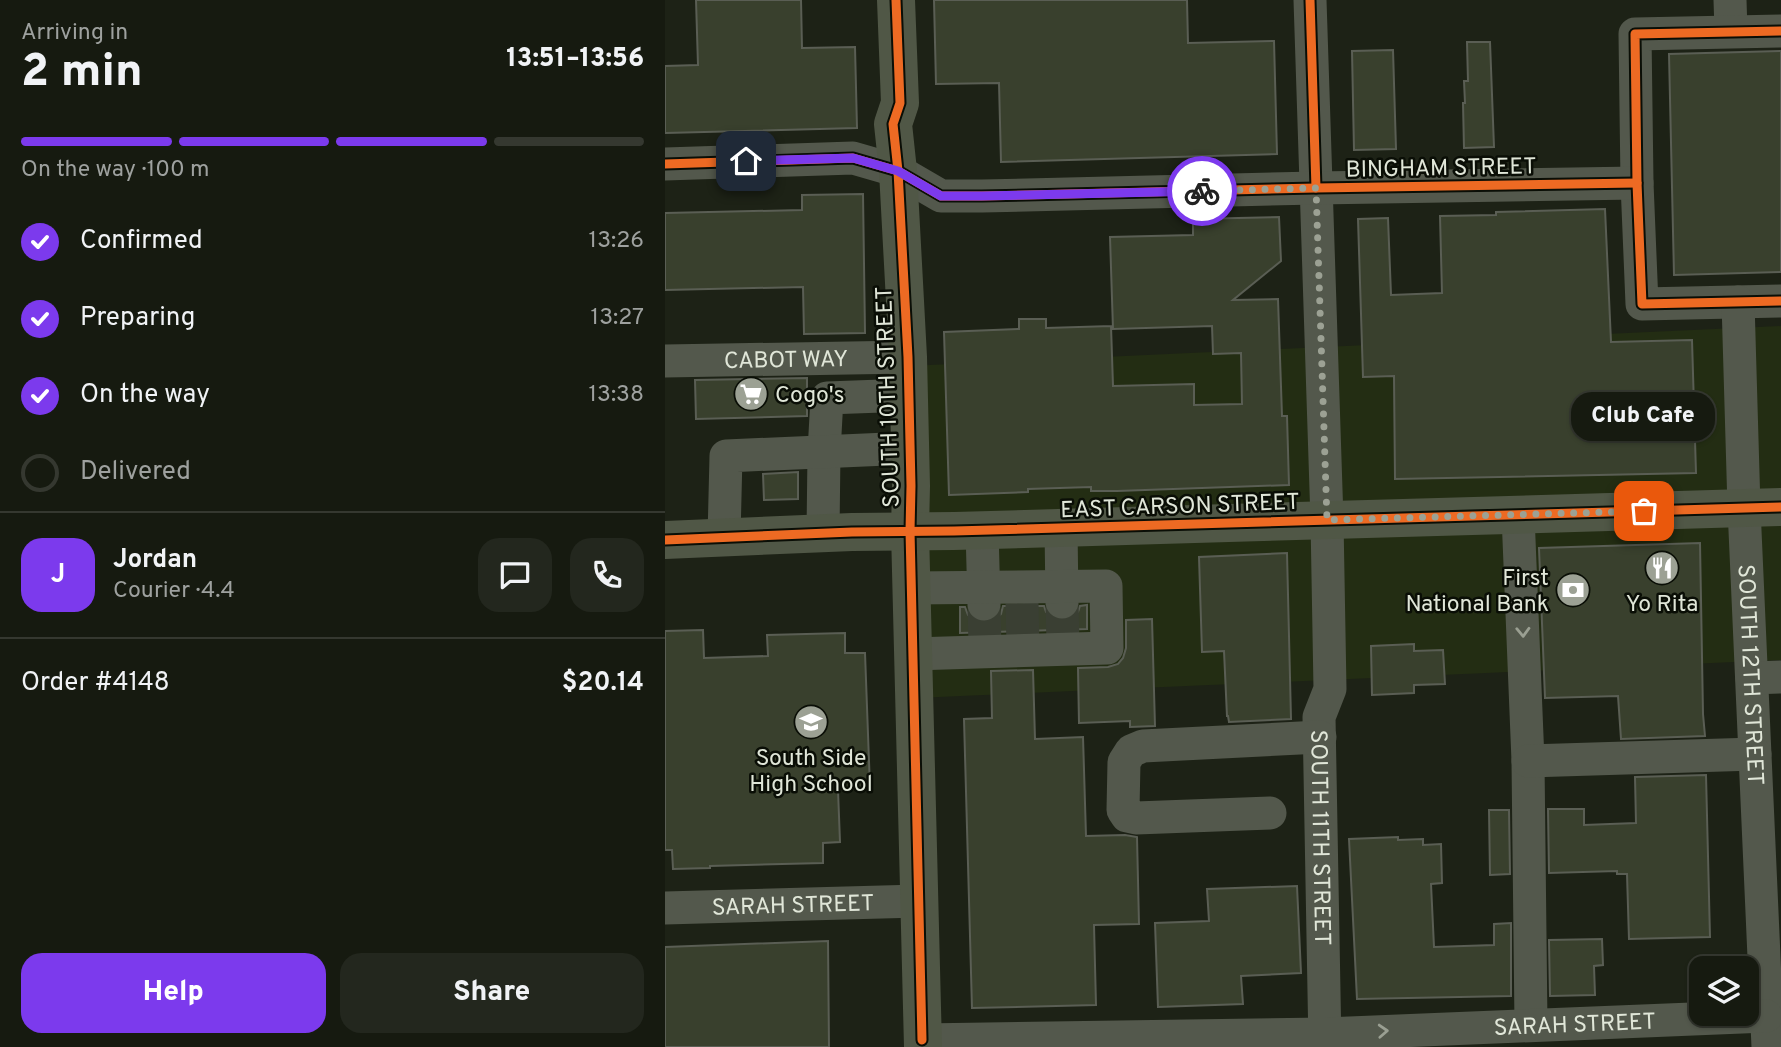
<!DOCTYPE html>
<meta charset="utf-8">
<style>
:root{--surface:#161a10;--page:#23271e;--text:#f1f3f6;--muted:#9ea19f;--line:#353830;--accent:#7c3aed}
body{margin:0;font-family:Overpass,sans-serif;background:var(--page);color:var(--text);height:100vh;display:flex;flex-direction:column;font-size:26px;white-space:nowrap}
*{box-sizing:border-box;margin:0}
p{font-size:23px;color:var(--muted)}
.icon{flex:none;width:38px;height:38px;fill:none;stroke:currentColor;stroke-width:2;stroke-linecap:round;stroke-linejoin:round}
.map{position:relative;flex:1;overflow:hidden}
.details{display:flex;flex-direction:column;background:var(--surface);width:665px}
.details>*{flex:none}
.buttons{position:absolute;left:1024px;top:956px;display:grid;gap:14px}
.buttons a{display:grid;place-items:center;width:70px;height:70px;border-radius:14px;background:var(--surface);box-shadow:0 2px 5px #0004,0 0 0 2px var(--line);font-size:35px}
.pin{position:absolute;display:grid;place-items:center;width:60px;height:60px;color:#fff;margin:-30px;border-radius:14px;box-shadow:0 4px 10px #0006}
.courier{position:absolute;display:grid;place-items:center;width:70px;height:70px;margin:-35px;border:5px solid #7c3aed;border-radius:50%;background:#fff;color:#222;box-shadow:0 2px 9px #0007}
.bubble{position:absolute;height:49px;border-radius:21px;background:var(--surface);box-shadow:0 2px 5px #0004,0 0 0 2px var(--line);font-size:23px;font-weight:800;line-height:49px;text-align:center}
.headline em{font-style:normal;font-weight:800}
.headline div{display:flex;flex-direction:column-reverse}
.headline{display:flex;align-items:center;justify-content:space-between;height:119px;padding:0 21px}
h1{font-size:46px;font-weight:800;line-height:52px}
.bar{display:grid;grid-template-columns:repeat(4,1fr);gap:10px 7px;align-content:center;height:84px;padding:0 21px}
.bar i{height:9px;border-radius:5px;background:var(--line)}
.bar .current{background:var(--accent)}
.bar p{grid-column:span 4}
.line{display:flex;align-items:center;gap:18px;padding:0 21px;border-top:2px solid var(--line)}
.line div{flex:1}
.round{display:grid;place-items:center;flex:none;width:74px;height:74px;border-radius:21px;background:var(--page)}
ol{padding:0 21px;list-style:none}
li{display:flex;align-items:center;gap:21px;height:77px}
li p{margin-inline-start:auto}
li .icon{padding:7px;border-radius:50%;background:var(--accent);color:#fff;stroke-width:4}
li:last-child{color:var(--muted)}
li i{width:38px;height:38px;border:4px solid var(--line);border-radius:50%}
.action{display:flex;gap:14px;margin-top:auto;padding:14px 21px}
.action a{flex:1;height:80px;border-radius:21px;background:var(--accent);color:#fff;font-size:28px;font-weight:800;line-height:80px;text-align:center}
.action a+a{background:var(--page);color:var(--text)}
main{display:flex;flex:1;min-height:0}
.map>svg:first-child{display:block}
.built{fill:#232d13}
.building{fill:#39402d;stroke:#5a5e54;stroke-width:2}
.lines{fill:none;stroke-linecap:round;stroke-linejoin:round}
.minor-tunnel{stroke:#3a3f33;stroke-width:33;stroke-dasharray:33 17;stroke-linecap:butt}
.minor{stroke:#53584c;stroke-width:33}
.major{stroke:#505746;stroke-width:38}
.cycleway-casing{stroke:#0a0e06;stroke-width:13}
.cycleway{stroke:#ed6a23;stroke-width:9}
.oneway{stroke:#9a9f92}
.done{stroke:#9ca194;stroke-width:7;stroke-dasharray:0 12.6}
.route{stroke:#7c3aed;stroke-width:9}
.labels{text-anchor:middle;stroke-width:5;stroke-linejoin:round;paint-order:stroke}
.street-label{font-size:23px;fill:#e0e6d8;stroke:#0a0e06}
.poi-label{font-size:23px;fill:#e0e6d8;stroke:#0a0e06}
</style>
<main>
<section class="details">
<div class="headline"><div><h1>2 min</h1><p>Arriving in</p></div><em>13:51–13:56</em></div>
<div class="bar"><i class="current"></i><i class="current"></i><i class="current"></i><i></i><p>On the way · 100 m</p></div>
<ol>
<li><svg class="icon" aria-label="check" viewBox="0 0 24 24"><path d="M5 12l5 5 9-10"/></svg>Confirmed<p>13:26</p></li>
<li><svg class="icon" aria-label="check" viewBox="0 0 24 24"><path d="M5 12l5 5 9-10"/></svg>Preparing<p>13:27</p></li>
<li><svg class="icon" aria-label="check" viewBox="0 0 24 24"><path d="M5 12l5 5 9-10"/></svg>On the way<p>13:38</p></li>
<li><i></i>Delivered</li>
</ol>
<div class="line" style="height:126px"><b class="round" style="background:var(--accent);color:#fff">J</b><div><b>Jordan</b><p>Courier · 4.4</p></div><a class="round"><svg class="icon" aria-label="chat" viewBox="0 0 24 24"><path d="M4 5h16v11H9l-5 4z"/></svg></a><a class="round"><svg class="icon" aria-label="phone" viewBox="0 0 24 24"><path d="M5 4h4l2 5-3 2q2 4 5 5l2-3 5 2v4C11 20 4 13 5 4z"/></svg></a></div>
<div class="line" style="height:91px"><div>Order #4148</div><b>$20.14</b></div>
<div class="action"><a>Help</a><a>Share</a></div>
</section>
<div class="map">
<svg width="1116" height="1047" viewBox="0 0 1116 1047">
<rect width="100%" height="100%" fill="#1d2216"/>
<polygon class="built" points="1116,326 1116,660 251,698 221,367"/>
<g class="building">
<polygon points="31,0 136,0 137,48 190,47 192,128 0,133 0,66 33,65"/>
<polygon points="269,0 522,0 523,43 609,41 612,154 336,162 334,83 271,84"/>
<polygon points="802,42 825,42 829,147 799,148 798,103 800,103 799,81 803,81"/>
<polygon points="728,50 731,149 689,150 687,51"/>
<polygon points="1116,51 1116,272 1009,275 1004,54"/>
<polygon points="198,194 200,333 139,334 138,287 0,290 0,213 137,210 137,195"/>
<polygon points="940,209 946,342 1027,340 1031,473 730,479 729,376 698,377 693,219 723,218 726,295 777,293 775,216 831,215 831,212"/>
<polygon points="614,217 616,261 568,300 613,299 617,416 622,416 624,485 452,491 426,491 426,487 363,489 363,492 284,495 279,332 354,329 354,319 381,319 381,328 446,326 448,386 529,384 529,405 577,404 576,353 548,354 547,326 448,329 445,237 528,235 528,219"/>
<polygon points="142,378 142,416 31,419 30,380"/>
<polygon points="133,472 133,499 99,500 98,474"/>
<polygon points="1035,543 1038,714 1040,736 956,739 953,696 880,698 874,548"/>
<polygon points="622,553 626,719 564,722 563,716 562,716 559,651 537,652 534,557"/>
<polygon points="422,605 422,629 295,633 295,607 300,607 303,615 309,621 319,623 330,620 336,614 338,606 379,606 381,612 387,618 397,621 407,618 413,612 415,606"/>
<polygon points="487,619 490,726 465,727 465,721 414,723 413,668 443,667 453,664 458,658 461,648 461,620"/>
<polygon points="38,630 39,658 103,656 102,635 180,633 180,653 200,653 205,788 173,790 175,842 158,843 158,863 45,866 45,868 8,869 7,850 0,850 0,631"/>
<polygon points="749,644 749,651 778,650 780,684 749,685 749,693 707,695 706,646"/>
<polygon points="368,670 370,739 418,737 421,836 460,835 472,837 474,924 429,925 431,1005 307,1008 299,719 327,718 326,671"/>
<polygon points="1041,775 1045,937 964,939 962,874 952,874 952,871 884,873 883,809 919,809 919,825 971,823 970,777"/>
<polygon points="824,810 844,810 845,874 825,875"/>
<polygon points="733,837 733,840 758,839 758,845 776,844 777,883 766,884 769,947 829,945 829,924 846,923 846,996 692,999 684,839"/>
<polygon points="632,886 636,973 576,976 578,1004 493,1007 490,923 544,921 542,889"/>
<polygon points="937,939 938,965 929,966 930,995 885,996 884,940"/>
<polygon points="163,941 164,1047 0,1047 0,947"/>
</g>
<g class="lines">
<g class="minor-tunnel">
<polyline points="397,602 398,644"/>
<polyline points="357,603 358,645"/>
<polyline points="319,604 320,646"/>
</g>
<g class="minor">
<path id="s1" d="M645,0L662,520L665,689L654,717L660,1047"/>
<polyline points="1065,0 1066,31"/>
<polyline points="1116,31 970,34 972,183 977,304 1116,301"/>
<polyline points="0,164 188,158 233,171 276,196 317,196 651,188 972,183"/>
<path id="s2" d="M1073,302L1079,508L1103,1047"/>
<path id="s3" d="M0,361L243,357"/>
<polyline points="853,515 863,761 866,1025"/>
<polyline points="396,528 397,602"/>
<polyline points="317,530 319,604"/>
<polyline points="158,533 159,452 162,398 244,395"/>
<polyline points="59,537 61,456 245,448"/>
<polyline points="246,588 441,586 442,648 248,654"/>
<polyline points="1087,678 1116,677"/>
<polyline points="863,761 1090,754"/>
<polyline points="605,813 471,818 462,816 458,810 459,762 466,751 478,746 655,737"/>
<path id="s4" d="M0,908L254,901"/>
<path id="s5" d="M257,1040L660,1034L1101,1016"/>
</g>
<g class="major">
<polyline points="231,0 235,103 228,124 233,171 243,357 246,486 245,531 258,1047"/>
<polyline points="0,540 187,532 289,531 1116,507"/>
</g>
<g class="cycleway-casing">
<g id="cycleway">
<polyline points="231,0 235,103 228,124 233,171 243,357 246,486 245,531 257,1040"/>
<polyline points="645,0 651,188"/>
<polyline points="1116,31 970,34 972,183 977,304 1116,301"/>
<polyline points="0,164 188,158 233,171 276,196 317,196 651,188 972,183"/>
<polyline points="0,540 187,532 289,531 1116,507"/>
</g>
</g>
<use href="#cycleway" class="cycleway"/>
</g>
<defs><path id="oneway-chevron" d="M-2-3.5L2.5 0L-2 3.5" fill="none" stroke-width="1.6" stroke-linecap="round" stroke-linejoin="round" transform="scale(1.75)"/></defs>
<g class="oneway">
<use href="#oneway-chevron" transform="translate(858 632) rotate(88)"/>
<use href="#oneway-chevron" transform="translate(718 1031) rotate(-3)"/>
</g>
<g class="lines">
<polyline class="done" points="537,191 651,188 662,520 979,511"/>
<polyline class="route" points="81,161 188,158 233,171 276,196 317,196 537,191"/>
</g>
<defs>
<g id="supermarket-disc" transform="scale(1.75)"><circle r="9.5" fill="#9ca194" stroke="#0a0e06"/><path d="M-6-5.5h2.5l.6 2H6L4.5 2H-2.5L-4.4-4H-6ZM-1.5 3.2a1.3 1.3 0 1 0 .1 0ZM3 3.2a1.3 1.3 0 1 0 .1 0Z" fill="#fff"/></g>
<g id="restaurant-disc" transform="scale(1.75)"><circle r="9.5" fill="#9ca194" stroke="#0a0e06"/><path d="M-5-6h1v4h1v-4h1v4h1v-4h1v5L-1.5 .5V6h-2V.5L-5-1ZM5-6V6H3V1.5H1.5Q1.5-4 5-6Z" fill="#fff"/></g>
<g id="bank-disc" transform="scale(1.75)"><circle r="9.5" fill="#9ca194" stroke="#0a0e06"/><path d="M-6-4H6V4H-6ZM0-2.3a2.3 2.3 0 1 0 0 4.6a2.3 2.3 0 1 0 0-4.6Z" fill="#fff"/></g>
<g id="school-disc" transform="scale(1.75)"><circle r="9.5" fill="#9ca194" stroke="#0a0e06"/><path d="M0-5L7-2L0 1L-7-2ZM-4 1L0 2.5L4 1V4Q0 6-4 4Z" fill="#fff"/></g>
</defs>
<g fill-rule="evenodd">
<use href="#supermarket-disc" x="86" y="394"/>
<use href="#restaurant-disc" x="997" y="568"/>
<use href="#bank-disc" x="908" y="590"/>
<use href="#school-disc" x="146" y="722"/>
</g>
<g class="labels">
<g class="street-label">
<text transform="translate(776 167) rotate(-1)" y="8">BINGHAM STREET</text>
<text dy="8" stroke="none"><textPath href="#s3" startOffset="121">CABOT WAY</textPath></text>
<text transform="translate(222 397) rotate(-92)" y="8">SOUTH 10TH STREET</text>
<text transform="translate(515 505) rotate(-2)" y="8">EAST CARSON STREET</text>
<text dy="8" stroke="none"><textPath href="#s2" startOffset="373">SOUTH 12TH STREET</textPath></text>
<text dy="8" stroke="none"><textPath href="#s1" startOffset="840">SOUTH 11TH STREET</textPath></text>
<text dy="8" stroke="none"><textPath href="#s4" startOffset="128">SARAH STREET</textPath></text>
<text dy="8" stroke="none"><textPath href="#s5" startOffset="653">SARAH STREET</textPath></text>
</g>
<g class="poi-label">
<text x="110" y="402" text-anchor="start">Cogo's</text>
<text x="884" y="585" text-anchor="end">First<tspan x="884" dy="26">National Bank</tspan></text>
<text x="997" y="611">Yo Rita</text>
<text x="146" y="765">South Side<tspan x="146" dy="26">High School</tspan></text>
</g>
</g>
</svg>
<div class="buttons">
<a><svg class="icon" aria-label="layers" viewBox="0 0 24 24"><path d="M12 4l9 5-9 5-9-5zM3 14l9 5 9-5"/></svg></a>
</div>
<div class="pin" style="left:979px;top:511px;background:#ea580c"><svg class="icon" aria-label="bag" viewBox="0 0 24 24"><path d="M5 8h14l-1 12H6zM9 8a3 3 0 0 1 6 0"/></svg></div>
<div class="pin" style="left:81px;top:161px;background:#1f2937"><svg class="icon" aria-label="home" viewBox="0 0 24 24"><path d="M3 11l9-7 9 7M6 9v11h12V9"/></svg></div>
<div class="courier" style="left:537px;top:191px"><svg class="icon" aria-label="bike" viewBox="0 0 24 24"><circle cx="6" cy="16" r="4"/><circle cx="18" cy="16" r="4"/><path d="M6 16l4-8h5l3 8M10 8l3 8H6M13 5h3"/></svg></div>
<div class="bubble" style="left:906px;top:392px;width:144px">Club Cafe</div>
</div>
</main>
